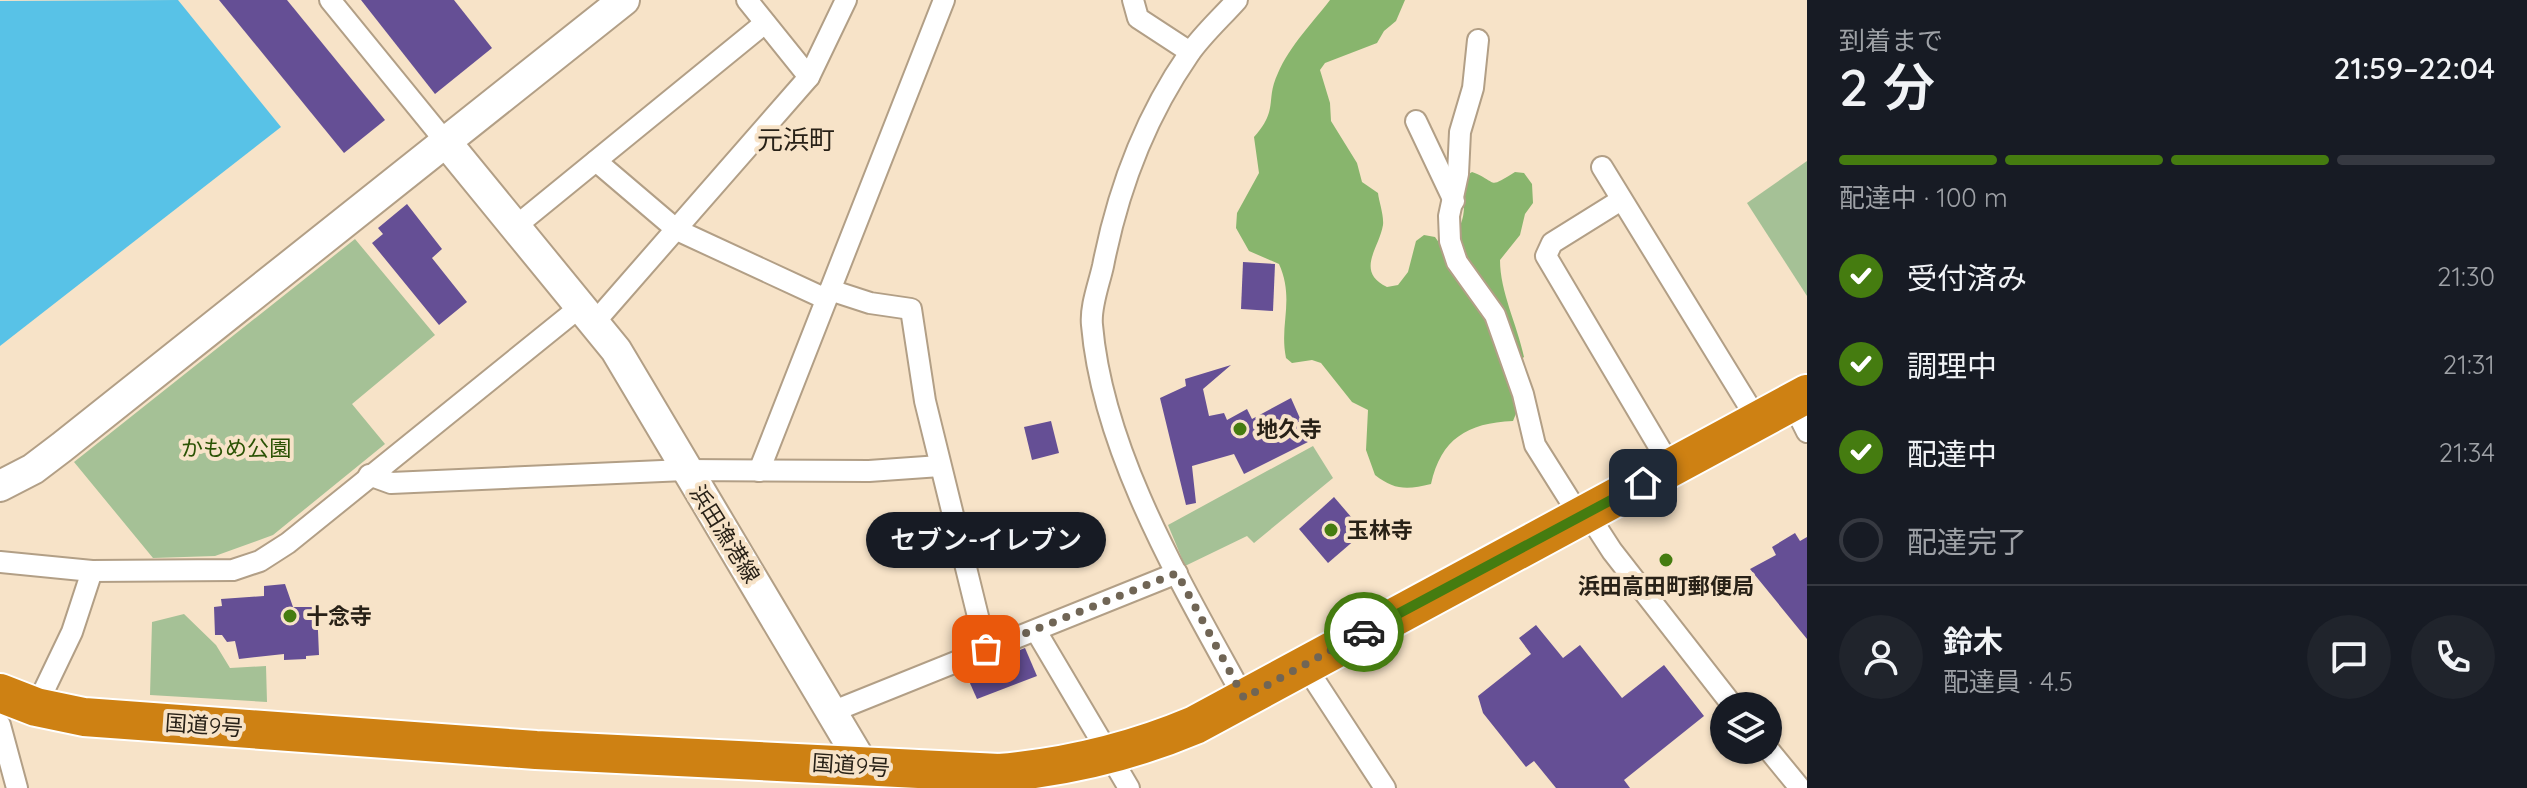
<!DOCTYPE html>
<html lang="ja">
<meta charset="utf-8">
<style>
:root{--surface:#171b24;--page:#20242c;--text:#f1f3f6;--muted:#9ea1a6;--line:#363941;--accent:#457c10}
body{margin:0;font-family:Quicksand,"Noto Sans JP",sans-serif;background:var(--page);color:var(--text);height:100vh;display:flex;flex-direction:column;font-size:30px;white-space:nowrap}
*{box-sizing:border-box;margin:0}
p{font-size:26px;color:var(--muted)}
.icon{flex:none;width:44px;height:44px;fill:none;stroke:currentColor;stroke-width:2;stroke-linecap:round;stroke-linejoin:round}
.map{position:relative;flex:1;overflow:hidden}
.panel{display:flex;flex-direction:column;background:var(--surface);width:720px}
.panel>*{flex:none}
.controls{position:absolute;left:1710px;top:692px;display:grid;gap:16px}
.controls a{display:grid;place-items:center;width:72px;height:72px;border-radius:50%;background:var(--surface);box-shadow:0 2px 6px #0004;font-size:40px}
.pin{position:absolute;display:grid;place-items:center;width:68px;height:68px;color:#fff;margin:-34px;border-radius:16px;box-shadow:0 4px 12px #0006}
.courier{position:absolute;display:grid;place-items:center;width:80px;height:80px;margin:-40px;border:6px solid #457c10;border-radius:50%;background:#fff;color:#222;box-shadow:0 2px 10px #0007}
.bubble{position:absolute;height:56px;border-radius:28px;background:var(--surface);box-shadow:0 2px 6px #0004;font-size:26px;font-weight:600;line-height:56px;text-align:center}
.summary em{font-style:normal;font-weight:600}
.summary div{display:flex;flex-direction:column-reverse}
.summary{display:flex;align-items:center;justify-content:space-between;height:136px;padding:0 32px}
h1{font-size:52px;font-weight:600;line-height:60px}
.bar{display:grid;grid-template-columns:repeat(4,1fr);gap:12px 8px;align-content:center;height:96px;padding:0 32px}
.bar i{height:10px;border-radius:6px;background:var(--line)}
.bar .active{background:var(--accent)}
.bar p{grid-column:span 4}
.line{display:flex;align-items:center;gap:20px;padding:0 32px;border-top:2px solid var(--line)}
.line div{flex:1}
.round{display:grid;place-items:center;flex:none;width:84px;height:84px;border-radius:42px;background:var(--page)}
ol{padding:0 32px;list-style:none}
li{display:flex;align-items:center;gap:24px;height:88px}
li p{margin-inline-start:auto}
li .icon{padding:8px;border-radius:50%;background:var(--accent);color:#fff;stroke-width:4}
li:last-child{color:var(--muted)}
li i{width:44px;height:44px;border:4px solid var(--line);border-radius:50%}
main{display:flex;flex:1;min-height:0}
.map>svg:first-child{display:block}
.green{fill:#a5c196}
.forest{fill:#88b56d}
.water{fill:#58c2e7}
.building{fill:#654f95}
.lines{fill:none;stroke-linecap:round;stroke-linejoin:round}
.street-casing{stroke:#b29f86;stroke-width:24}
.secondary-casing{stroke:#b29f86;stroke-width:34}
.highway-casing{stroke:#fff;stroke-width:42}
.street{stroke:#fff;stroke-width:20}
.secondary{stroke:#fff;stroke-width:30}
.highway{stroke:#ce8113;stroke-width:38}
.done{stroke:#706555;stroke-width:8;stroke-dasharray:0 14.4}
.route{stroke:#457c10;stroke-width:10}
.poi-dot{fill:#457c10;stroke:#f7e3c8;stroke-width:3}
.labels{text-anchor:middle;stroke-width:8;stroke-linejoin:round;paint-order:stroke}
.poi-label{font-size:22px;font-weight:bold;fill:#282117;stroke:#f7e3c8;text-anchor:start}
.park-label{font-size:22px;fill:#2b5304;stroke:#f7e3c8}
.street-label{font-size:22px;fill:#282117;stroke:#f7e3c8}
.quarter-label{font-size:26px;fill:#282117;stroke:#f7e3c8}
</style>
<main>
<div class="map">
<svg width="1807" height="788" viewBox="0 0 1807 788">
<rect width="100%" height="100%" fill="#f7e3c8"/>
<g class="green">
<polygon points="1807,161 1807,296 1747,203"/>
<polygon points="355,239 435,335 352,404 385,444 273,535 215,556 153,558 74,462"/>
<polygon points="1313,446 1333,478 1254,543 1247,536 1185,566 1168,525"/>
<polygon points="184,614 216,645 230,668 266,666 267,702 150,695 152,622"/>
</g>
<g class="forest">
<path d="M1330,0H1405L1396,21L1384,31L1377,43L1325,63L1320,70L1330,103L1331,121L1357,163L1362,182L1378,193C1379,202 1384,215 1383,225C1379,249 1355,271 1387,287L1398,285L1408,272L1416,241L1424,235L1435,237L1474,292L1519,406L1513,421C1467,423 1441,439 1431,484C1407,490 1394,490 1375,475L1366,450L1368,410L1352,402L1321,363L1312,360L1292,363L1286,358C1279,324 1295,300 1279,264L1249,251L1236,228L1237,213L1259,173L1254,137C1279,110 1265,100 1278,73C1289,47 1313,22 1330,0Z"/>
<path d="M1472,172C1499,182 1486,190 1515,172L1524,173L1532,184L1533,203L1525,214L1520,235L1500,260C1500,292 1517,324 1524,357L1520,360L1468,270L1455,234C1469,215 1462,200 1464,177Z"/>
</g>
<polygon class="water" points="178,0 281,127 0,346 0,1"/>
<g class="building">
<polygon points="219,0 287,0 385,120 344,153"/>
<polygon points="361,0 454,0 492,48 435,94"/>
<polygon points="407,204 442,249 432,258 467,302 439,325 372,243 383,234 378,228"/>
<polygon points="1243,262 1275,264 1273,311 1241,309"/>
<polygon points="1231,365 1203,389 1209,416 1224,413 1227,420 1247,409 1252,419 1291,398 1310,441 1244,474 1234,454 1192,466 1196,503 1186,505 1160,398 1186,386 1185,379"/>
<polygon points="1051,421 1059,453 1032,460 1024,427"/>
<polygon points="1334,497 1364,532 1328,563 1299,529"/>
<polygon points="1795,533 1800,541 1807,537 1807,639 1750,569 1776,555 1772,547"/>
<polygon points="285,584 293,607 317,607 319,655 306,656 306,659 284,660 284,654 239,659 235,641 227,642 222,635 215,635 214,607 222,606 221,599 264,596 264,586"/>
<polygon points="1536,625 1563,658 1580,645 1622,698 1664,665 1704,716 1624,780 1630,788 1556,788 1534,761 1526,767 1483,713 1478,696 1531,654 1519,638"/>
<polygon points="1025,648 1037,676 977,699 965,672"/>
</g>
<g class="lines">
<g class="street-casing">
<g id="street">
<polyline points="330,0 445,141"/>
<polyline points="747,0 809,77"/>
<polyline points="1133,0 1138,18 1190,52"/>
<path d="M1237,0C1221,18 1202,35 1189,54C1144,119 1118,189 1103,266C1099,284 1090,307 1092,325C1103,454 1183,586 1244,698"/>
<polyline points="1478,40 1473,88 1460,132 1458,174 1449,216 1450,241 1457,262 1495,315 1523,394 1535,445 1581,518"/>
<polyline points="1416,121 1454,201"/>
<polyline points="596,161 677,230 826,299"/>
<polyline points="1602,167 1758,421"/>
<polyline points="1621,200 1552,243 1546,256 1671,467"/>
<polyline points="516,226 765,23"/>
<polyline points="830,290 870,303 911,309 925,401 986,649"/>
<polyline points="594,323 809,77 846,0"/>
<polyline points="1793,404 1807,432"/>
<polyline points="759,471 944,0"/>
<polyline points="369,475 391,483 685,470 869,471 940,466"/>
<polyline points="1588,514 1612,551 1733,706"/>
<polyline points="0,562 92,571 233,570 260,561 288,543 580,307"/>
<polyline points="1036,631 1129,788"/>
<polyline points="1304,664 1385,788"/>
<polyline points="36,707 72,632 92,571"/>
<polyline points="834,711 1177,573"/>
<polyline points="0,725 17,788"/>
<polyline points="1768,749 1800,788"/>
</g>
</g>
<g class="secondary-casing">
<g id="secondary">
<polyline points="445,141 616,350 863,765"/>
<polyline points="0,486 33,469 62,447 624,0"/>
</g>
</g>
<g class="highway-casing">
<path id="highway" d="M0,693L36,707L84,717L536,750L999,773C1068,767 1131,752 1195,725L1807,394"/>
</g>
<use href="#street" class="street"/>
<use href="#secondary" class="secondary"/>
<use href="#highway" class="highway"/>
</g>
<g class="lines">
<polyline class="done" points="986,649 1177,573 1244,698 1364,632"/>
<polyline class="route" points="1364,632 1643,483"/>
</g>
<g class="poi-dot">
<circle cx="1240" cy="429" r="8"/>
<circle cx="1331" cy="530" r="8"/>
<circle cx="1666" cy="560" r="8"/>
<circle cx="290" cy="616" r="8"/>
</g>
<g class="labels">
<g class="poi-label">
<text x="1256" y="437">地久寺</text>
<text x="1347" y="538">玉林寺</text>
<text x="1666" y="594" text-anchor="middle">浜田高田町郵便局</text>
<text x="306" y="624">十念寺</text>
</g>
<g class="park-label">
<text x="236" y="456">かもめ公園</text>
</g>
<g class="street-label">
<text transform="translate(725 534) rotate(58)" y="8">浜田漁港線</text>
<text transform="translate(204 725) rotate(4)" y="8">国道9号</text>
<text transform="translate(851 765) rotate(4)" y="8">国道9号</text>
</g>
<g class="quarter-label">
<text x="796" y="149">元浜町</text>
</g>
</g>
</svg>
<div class="controls">
<a><svg class="icon" aria-label="layers" viewBox="0 0 24 24"><path d="M12 4l9 5-9 5-9-5zM3 14l9 5 9-5"/></svg></a>
</div>
<div class="pin" style="left:986px;top:649px;background:#ea580c"><svg class="icon" aria-label="bag" viewBox="0 0 24 24"><path d="M5 8h14l-1 12H6zM9 8a3 3 0 0 1 6 0"/></svg></div>
<div class="pin" style="left:1643px;top:483px;background:#1f2937"><svg class="icon" aria-label="home" viewBox="0 0 24 24"><path d="M3 11l9-7 9 7M6 9v11h12V9"/></svg></div>
<div class="courier" style="left:1364px;top:632px"><svg class="icon" aria-label="car" viewBox="0 0 24 24"><path d="M5 17H2v-5l4-1 3-4h7l3 4 3 1v5h-3M9 17h6M6 11h13"/><circle cx="7" cy="17" r="2"/><circle cx="17" cy="17" r="2"/></svg></div>
<div class="bubble" style="left:866px;top:512px;width:240px">セブン-イレブン</div>
</div>
<section class="panel">
<div class="summary"><div><h1>2 分</h1><p>到着まで</p></div><em>21:59–22:04</em></div>
<div class="bar"><i class="active"></i><i class="active"></i><i class="active"></i><i></i><p>配達中 · 100 m</p></div>
<ol>
<li><svg class="icon" aria-label="check" viewBox="0 0 24 24"><path d="M5 12l5 5 9-10"/></svg>受付済み<p>21:30</p></li>
<li><svg class="icon" aria-label="check" viewBox="0 0 24 24"><path d="M5 12l5 5 9-10"/></svg>調理中<p>21:31</p></li>
<li><svg class="icon" aria-label="check" viewBox="0 0 24 24"><path d="M5 12l5 5 9-10"/></svg>配達中<p>21:34</p></li>
<li><i></i>配達完了</li>
</ol>
<div class="line" style="height:144px"><a class="round"><svg class="icon" aria-label="person" viewBox="0 0 24 24"><circle cx="12" cy="8" r="4"/><path d="M4 21q1-7 8-7t8 7"/></svg></a><div><b>鈴木</b><p>配達員 · 4.5</p></div><a class="round"><svg class="icon" aria-label="chat" viewBox="0 0 24 24"><path d="M4 5h16v11H9l-5 4z"/></svg></a><a class="round"><svg class="icon" aria-label="phone" viewBox="0 0 24 24"><path d="M5 4h4l2 5-3 2q2 4 5 5l2-3 5 2v4C11 20 4 13 5 4z"/></svg></a></div>
</section>
</main>
